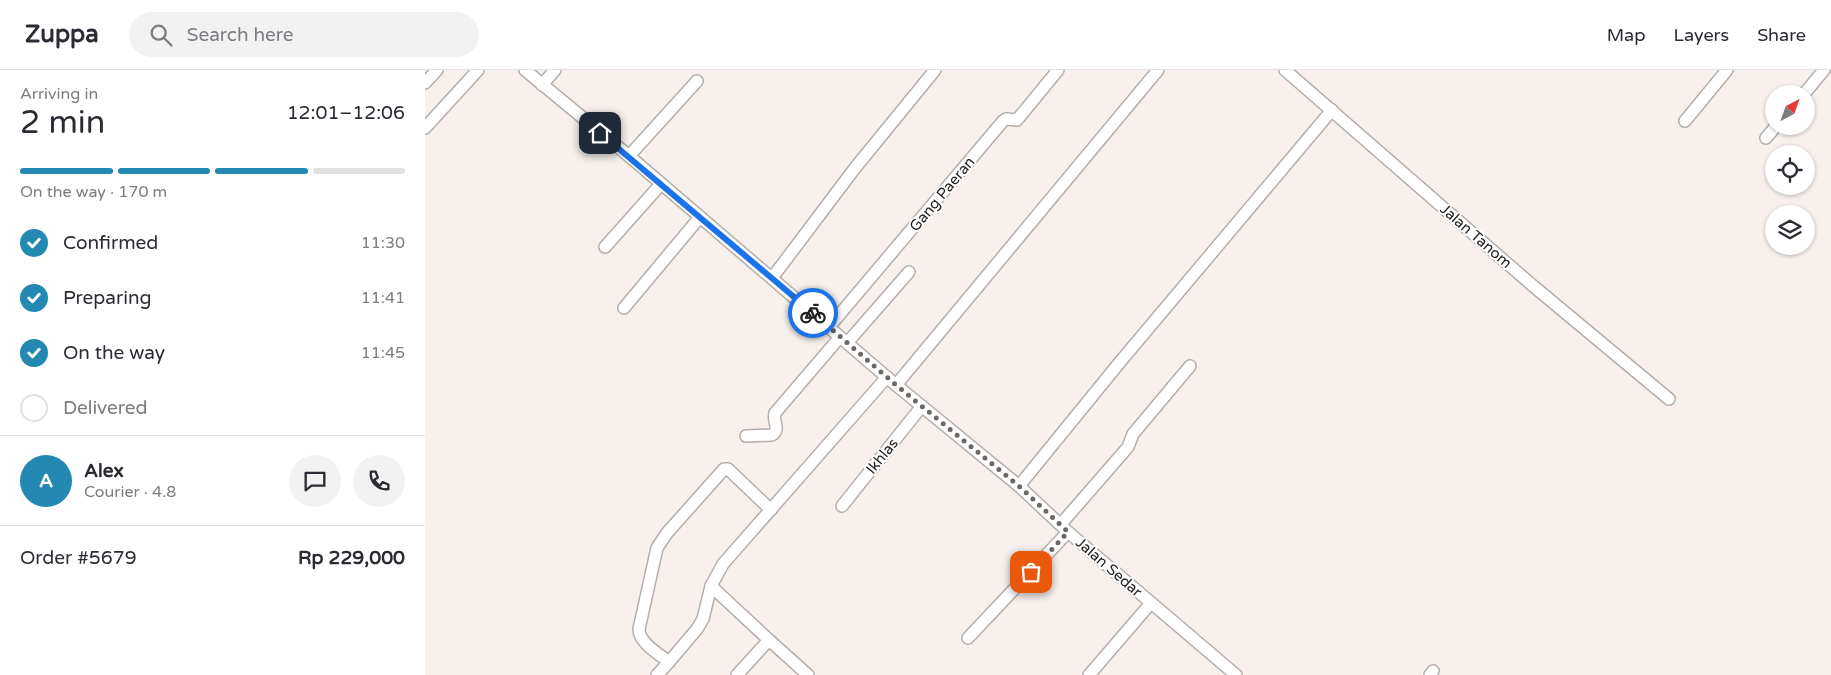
<!DOCTYPE html>
<meta charset="utf-8">
<style>
:root{--surface:#fff;--page:#f2f2f3;--text:#2b2b33;--muted:#7c7c81;--line:#e1e1e2;--accent:#2489b2}
body{margin:0;font-family:"Varela Round",sans-serif;background:var(--page);color:var(--text);height:100vh;display:flex;flex-direction:column;font-size:19px;white-space:nowrap}
*{box-sizing:border-box;margin:0}
p{font-size:16px;color:var(--muted)}
.icon{flex:none;width:28px;height:28px;fill:none;stroke:currentColor;stroke-width:2;stroke-linecap:round;stroke-linejoin:round}
.map{position:relative;flex:1;overflow:hidden}
.drawer{display:flex;flex-direction:column;background:var(--surface);width:425px}
.drawer>*{flex:none}
.needle{width:32px;rotate:41deg}
.buttons{position:absolute;left:1340px;top:15px;display:grid;gap:10px}
.buttons a{display:grid;place-items:center;width:50px;height:50px;border-radius:50%;background:var(--surface);box-shadow:0 1px 4px #0004;font-size:25px}
.pin{position:absolute;display:grid;place-items:center;width:42px;height:42px;color:#fff;margin:-21px;border-radius:10px;box-shadow:0 2px 8px #0006}
.courier{position:absolute;display:grid;place-items:center;width:50px;height:50px;margin:-25px;border:4px solid #1a73e8;border-radius:50%;background:#fff;color:#222;box-shadow:0 1px 6px #0007}
.head em{font-style:normal;font-weight:600}
.head div{display:flex;flex-direction:column-reverse}
.head{display:flex;align-items:center;justify-content:space-between;height:85px;padding:0 20px}
h1{font-size:32px;font-weight:600;line-height:38px}
.bar{display:grid;grid-template-columns:repeat(4,1fr);gap:8px 5px;align-content:center;height:60px;padding:0 20px}
.bar i{height:6px;border-radius:4px;background:var(--line)}
.bar .selected{background:var(--accent)}
.bar p{grid-column:span 4}
.line{display:flex;align-items:center;gap:12px;padding:0 20px;border-top:1px solid var(--line)}
.line div{flex:1}
.round{display:grid;place-items:center;flex:none;width:52px;height:52px;border-radius:26px;background:var(--page)}
ol{padding:0 20px;list-style:none}
li{display:flex;align-items:center;gap:15px;height:55px}
li p{margin-inline-start:auto}
li .icon{padding:5px;border-radius:50%;background:var(--accent);color:#fff;stroke-width:4}
li:last-child{color:var(--muted)}
li i{width:28px;height:28px;border:2px solid var(--line);border-radius:50%}
header{display:flex;align-items:center;gap:30px;box-sizing:border-box;height:70px;padding:0 25px;background:var(--surface);border-bottom:1px solid var(--line)}
header strong{font-size:24px}
nav{display:flex;gap:28px;margin-inline-start:auto;font-size:18px}
.search{width:350px;height:45px;background:var(--page);display:flex;align-items:center;gap:12px;box-sizing:border-box;padding:0 18px;border-radius:28px;color:var(--muted);font-size:19px}
main{display:flex;flex:1;min-height:0}
.map>svg:first-child{display:block}
.lines{fill:none;stroke-linecap:round;stroke-linejoin:round}
.minor-casing{stroke:#b5afac;stroke-width:14}
.minor{stroke:#fff;stroke-width:11}
.done{stroke:#6c6866;stroke-width:5;stroke-dasharray:0 9}
.route{stroke:#1a73e8;stroke-width:6}
.labels{text-anchor:middle;stroke-width:4;stroke-linejoin:round;paint-order:stroke}
.street-label{font-size:15px;fill:#211f1e;stroke:#fff}
</style>
<header>
<strong>Zuppa</strong>
<div class="search"><svg class="icon" aria-label="search" viewBox="0 0 24 24"><circle cx="10" cy="10" r="6"/><path d="M15 15l6 6"/></svg>Search here</div>
<nav><a>Map</a><a>Layers</a><a>Share</a></nav>
</header>
<main>
<section class="drawer">
<div class="head"><div><h1>2 min</h1><p>Arriving in</p></div><em>12:01–12:06</em></div>
<div class="bar"><i class="selected"></i><i class="selected"></i><i class="selected"></i><i></i><p>On the way · 170 m</p></div>
<ol>
<li><svg class="icon" aria-label="check" viewBox="0 0 24 24"><path d="M5 12l5 5 9-10"/></svg>Confirmed<p>11:30</p></li>
<li><svg class="icon" aria-label="check" viewBox="0 0 24 24"><path d="M5 12l5 5 9-10"/></svg>Preparing<p>11:41</p></li>
<li><svg class="icon" aria-label="check" viewBox="0 0 24 24"><path d="M5 12l5 5 9-10"/></svg>On the way<p>11:45</p></li>
<li><i></i>Delivered</li>
</ol>
<div class="line" style="height:90px"><b class="round" style="background:var(--accent);color:#fff">A</b><div><b>Alex</b><p>Courier · 4.8</p></div><a class="round"><svg class="icon" aria-label="chat" viewBox="0 0 24 24"><path d="M4 5h16v11H9l-5 4z"/></svg></a><a class="round"><svg class="icon" aria-label="phone" viewBox="0 0 24 24"><path d="M5 4h4l2 5-3 2q2 4 5 5l2-3 5 2v4C11 20 4 13 5 4z"/></svg></a></div>
<div class="line" style="height:65px"><div>Order #5679</div><b>Rp 229,000</b></div>
</section>
<div class="map">
<svg width="1406" height="605" viewBox="0 0 1406 605">
<rect width="100%" height="100%" fill="#f7f0ed"/>
<g class="lines">
<g class="minor-casing">
<g id="minor">
<polyline points="100,0 204,86 471,315 594,416 643,462 811,605"/>
<polyline points="860,0 1107,215 1244,329"/>
<polyline points="0,13 12,0"/>
<polyline points="117,15 130,0"/>
<polyline points="1379,24 1399,0"/>
<polyline points="1260,51 1302,0"/>
<polyline points="0,58 53,0"/>
<polyline points="1341,68 1351,56"/>
<polyline points="204,86 272,11"/>
<polyline points="180,177 236,114"/>
<polyline points="347,208 430,98 510,0"/>
<polyline points="199,238 275,147"/>
<polyline points="404,257 578,51 581,49 592,50 633,0"/>
<polyline points="422,273 484,202"/>
<polyline points="471,315 733,0"/>
<path d="M321,366L347,365C356,359 347,351 350,343L415,267"/>
<polyline points="594,416 695,292 907,40"/>
<polyline points="417,436 497,336"/>
<polyline points="636,454 703,377 708,364 765,296"/>
<polyline points="286,516 344,570 312,605"/>
<polyline points="543,568 643,462"/>
<polyline points="344,570 383,605"/>
<polyline points="244,592 272,559 278,549 286,516 298,494 462,307"/>
<path d="M232,605L244,592C234,584 214,573 214,559L232,478L242,463L299,399H303L346,440"/>
<polyline points="664,605 726,533"/>
<polyline points="1005,605 1008,601"/>
</g>
</g>
<use href="#minor" class="minor"/>
</g>
<g class="lines">
<polyline class="done" points="388,243 471,315 594,416 643,462 606,502"/>
<polyline class="route" points="175,63 388,243"/>
</g>
<g class="labels">
<g class="street-label">
<text transform="translate(517 124) rotate(-50)" y="5">Gang Paeran</text>
<text transform="translate(1051 166) rotate(41)" y="5">Jalan Tanom</text>
<text transform="translate(457 386) rotate(-51)" y="5">Ikhlas</text>
<text transform="translate(684 497) rotate(41)" y="5">Jalan Sedar</text>
</g>
</g>
</svg>
<div class="buttons">
<a><svg class="needle" viewBox="-14 -14 28 28"><path d="M0-13l5 13h-10z" fill="#e53935"/><path d="M0 13l5-13h-10z" fill="#7c7c81"/></svg></a>
<a><svg class="icon" aria-label="locate" viewBox="0 0 24 24"><circle cx="12" cy="12" r="6"/><path d="M12 2v4M12 18v4M2 12h4M18 12h4"/></svg></a>
<a><svg class="icon" aria-label="layers" viewBox="0 0 24 24"><path d="M12 4l9 5-9 5-9-5zM3 14l9 5 9-5"/></svg></a>
</div>
<div class="pin" style="left:606px;top:502px;background:#ea580c"><svg class="icon" aria-label="bag" viewBox="0 0 24 24"><path d="M5 8h14l-1 12H6zM9 8a3 3 0 0 1 6 0"/></svg></div>
<div class="pin" style="left:175px;top:63px;background:#1f2937"><svg class="icon" aria-label="home" viewBox="0 0 24 24"><path d="M3 11l9-7 9 7M6 9v11h12V9"/></svg></div>
<div class="courier" style="left:388px;top:243px"><svg class="icon" aria-label="bike" viewBox="0 0 24 24"><circle cx="6" cy="16" r="4"/><circle cx="18" cy="16" r="4"/><path d="M6 16l4-8h5l3 8M10 8l3 8H6M13 5h3"/></svg></div>
</div>
</main>
